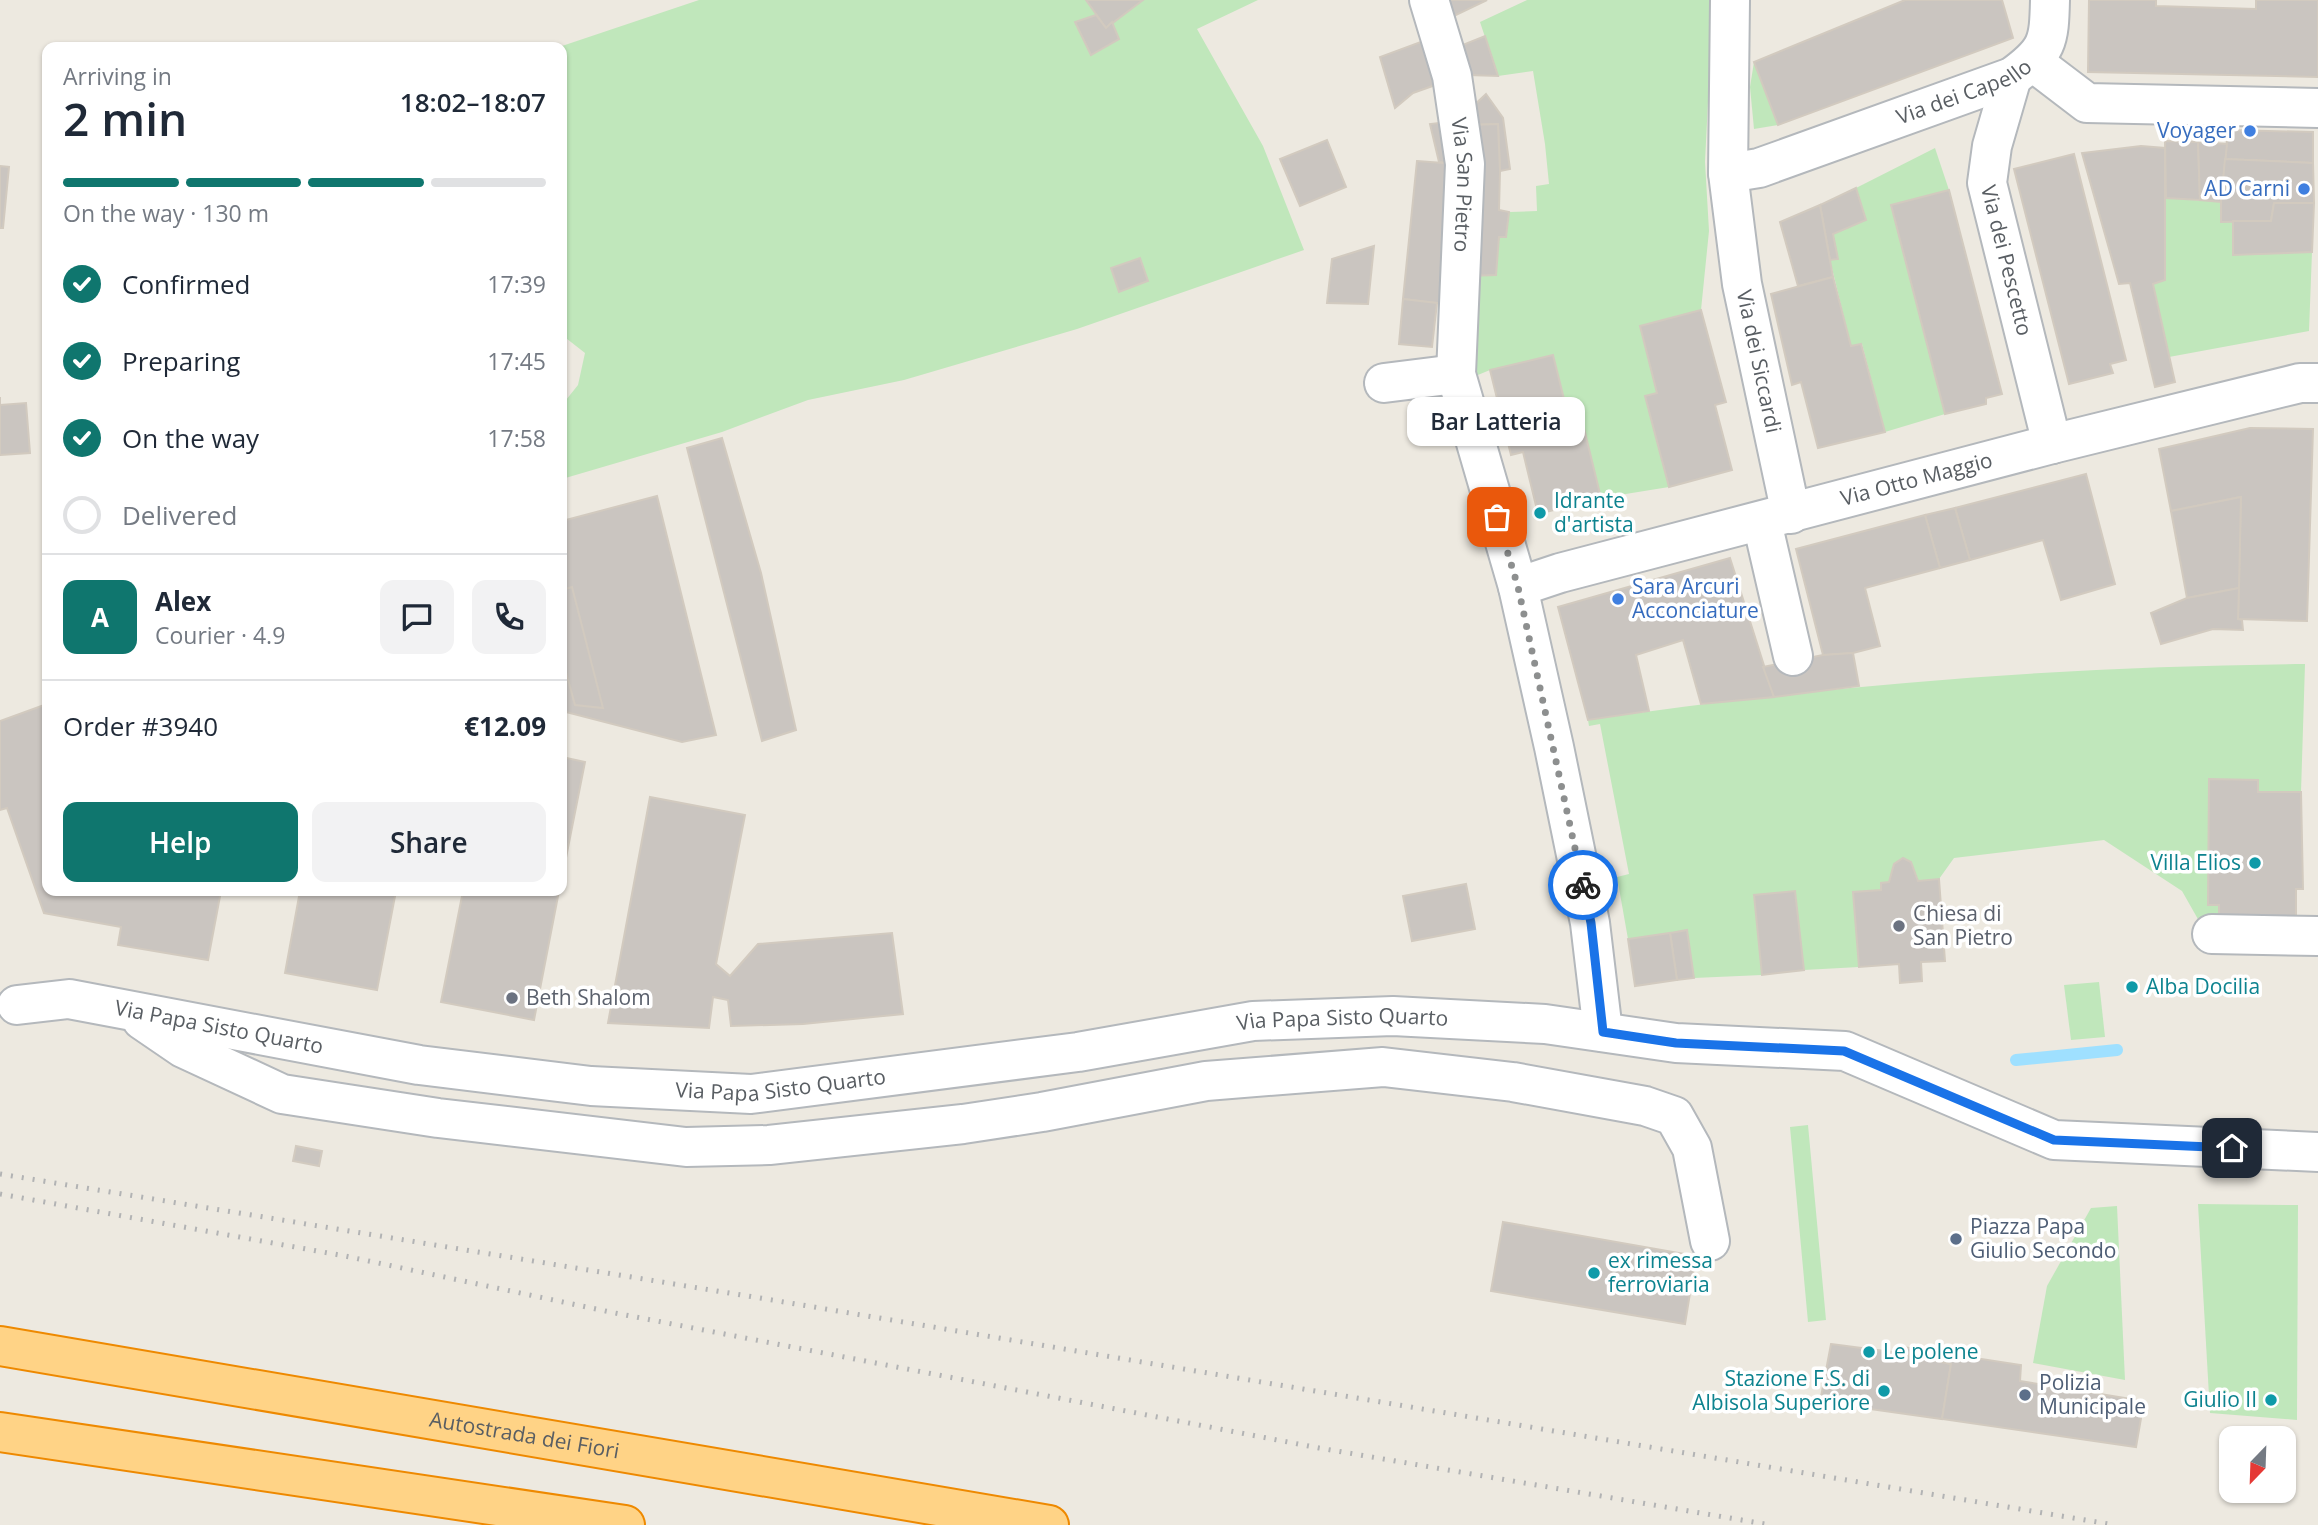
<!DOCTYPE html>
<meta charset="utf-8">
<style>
:root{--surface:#fff;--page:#f2f2f3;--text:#1f2937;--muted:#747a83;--line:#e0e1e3;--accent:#0f766e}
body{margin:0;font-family:"Open Sans",sans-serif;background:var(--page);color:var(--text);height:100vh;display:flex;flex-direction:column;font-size:26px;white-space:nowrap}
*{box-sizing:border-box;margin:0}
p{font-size:23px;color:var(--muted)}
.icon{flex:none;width:38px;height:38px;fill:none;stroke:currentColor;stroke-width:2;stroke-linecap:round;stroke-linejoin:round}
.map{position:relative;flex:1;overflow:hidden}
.sheet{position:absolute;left:42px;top:42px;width:525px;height:854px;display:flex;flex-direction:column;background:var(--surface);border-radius:14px;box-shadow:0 2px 5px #0004}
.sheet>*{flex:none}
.needle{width:46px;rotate:203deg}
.fabs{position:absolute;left:2219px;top:1426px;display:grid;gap:14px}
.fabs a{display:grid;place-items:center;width:77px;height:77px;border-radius:14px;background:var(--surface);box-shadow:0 2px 5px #0004;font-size:35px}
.pin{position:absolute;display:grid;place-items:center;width:60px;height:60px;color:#fff;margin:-30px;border-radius:14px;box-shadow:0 4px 10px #0006}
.courier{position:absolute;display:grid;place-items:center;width:70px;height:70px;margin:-35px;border:5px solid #1a73e8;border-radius:50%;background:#fff;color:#222;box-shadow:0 2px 9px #0007}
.bubble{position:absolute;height:49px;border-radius:14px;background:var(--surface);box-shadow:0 2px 5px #0004;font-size:23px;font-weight:600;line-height:49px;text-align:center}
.head em{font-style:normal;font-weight:600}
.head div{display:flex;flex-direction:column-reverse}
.head{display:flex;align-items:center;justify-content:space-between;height:119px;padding:0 21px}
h1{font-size:46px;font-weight:600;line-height:52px}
.bar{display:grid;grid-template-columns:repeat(4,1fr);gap:10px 7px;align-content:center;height:84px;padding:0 21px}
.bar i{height:9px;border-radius:5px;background:var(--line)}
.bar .on{background:var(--accent)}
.bar p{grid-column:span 4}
.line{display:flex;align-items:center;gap:18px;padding:0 21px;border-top:2px solid var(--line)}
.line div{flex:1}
.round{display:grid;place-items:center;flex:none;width:74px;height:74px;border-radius:14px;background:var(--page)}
ol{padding:0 21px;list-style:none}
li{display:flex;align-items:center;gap:21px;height:77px}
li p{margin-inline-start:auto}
li .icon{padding:7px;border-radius:50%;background:var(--accent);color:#fff;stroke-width:4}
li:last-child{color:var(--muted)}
li i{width:38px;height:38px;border:4px solid var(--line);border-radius:50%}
.cta{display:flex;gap:14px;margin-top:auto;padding:14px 21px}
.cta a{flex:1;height:80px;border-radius:14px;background:var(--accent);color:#fff;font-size:28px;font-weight:600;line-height:80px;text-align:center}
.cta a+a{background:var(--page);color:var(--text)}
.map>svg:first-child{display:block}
.green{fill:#c0e7bb}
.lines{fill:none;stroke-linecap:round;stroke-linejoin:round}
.stream{stroke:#9fe0ff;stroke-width:12}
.building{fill:#cac5c0;stroke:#d2cabf;stroke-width:2}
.minor-casing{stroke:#b4b8bc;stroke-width:42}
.highway-casing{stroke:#ee8900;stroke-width:42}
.minor{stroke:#fff;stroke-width:38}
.highway{stroke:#ffd386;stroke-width:38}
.rail{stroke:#b2b3b4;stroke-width:5;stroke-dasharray:2 9;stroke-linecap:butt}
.done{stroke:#8d8f8f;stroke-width:7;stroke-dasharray:0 12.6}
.route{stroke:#1a73e8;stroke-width:9}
.shop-dot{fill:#3f7fe0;stroke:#fff;stroke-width:2.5}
.culture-dot{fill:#0f9aa8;stroke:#fff;stroke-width:2.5}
.worship-dot{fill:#6b7280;stroke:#fff;stroke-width:2.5}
.service-dot{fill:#5c6f8a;stroke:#fff;stroke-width:2.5}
.labels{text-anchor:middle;stroke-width:7;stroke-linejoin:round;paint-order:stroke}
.street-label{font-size:21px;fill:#595e63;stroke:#fff}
.shop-label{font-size:21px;fill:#366cbe;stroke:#fff;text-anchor:end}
.culture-label{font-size:21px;fill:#0d838f;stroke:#fff;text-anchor:start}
.worship-label{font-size:21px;fill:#5b616d;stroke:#fff;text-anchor:start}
.service-label{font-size:21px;fill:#4e5e75;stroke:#fff;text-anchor:start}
</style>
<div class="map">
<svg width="2318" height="1525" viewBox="0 0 2318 1525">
<rect width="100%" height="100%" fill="#ede9e0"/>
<g class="green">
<polygon points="699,0 1258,0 1197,29 1263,146 1304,250 1077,329 904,380 808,400 722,432 562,479 562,405 578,385 585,353 562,335 562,47 559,47"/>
<polygon points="1527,0 1713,0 1705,162 1709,231 1701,310 1640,327 1657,393 1669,487 1601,498 1580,413 1568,415 1553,355 1490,370 1473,377 1468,276 1496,274 1499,237 1506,236 1509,212 1537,211 1536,186 1549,184 1545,144 1533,71 1498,76 1480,22"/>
<polygon points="1754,62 1778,125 1754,129 1750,87"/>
<polygon points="1935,148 1949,190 1891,205 1945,414 1885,432 1862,344 1851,346 1830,260 1838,259 1833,234 1866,220 1856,188"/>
<polygon points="2166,198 2221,202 2221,222 2233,221 2233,255 2312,252 2309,331 2169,357 2153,284 2165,280"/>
<path d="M2305,664L2301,792H2258L2257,780L2209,779L2208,904L2219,905V925L2203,928L2182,891L2104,840L1954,858L1939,879L1918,881L1911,862L1903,858L1894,864L1889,882L1881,883V890L1853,893L1859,967L1804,970L1795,891L1754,895L1762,975L1694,978L1687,931L1628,939L1617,877L1629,874L1600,724L1589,726L1588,720C1825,685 2066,666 2305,664Z"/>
<polygon points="2099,982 2105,1037 2071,1040 2064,985"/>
<polygon points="1808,1125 1826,1320 1808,1322 1790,1127"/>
<polygon points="2198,1204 2298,1205 2297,1420 2210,1413"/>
<polygon points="2117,1206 2125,1380 2033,1363 2047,1286 2091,1208"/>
</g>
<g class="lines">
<polyline class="stream" points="2016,1060 2117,1050"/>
</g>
<g class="building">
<polygon points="1086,0 1143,0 1106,28"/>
<polygon points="1447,0 1487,0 1454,16"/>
<polygon points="1905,0 2002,0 2013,38 1778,125 1754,62"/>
<polygon points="2089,0 2156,0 2156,6 2256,9 2256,0 2318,0 2318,77 2088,72"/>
<polygon points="1096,15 1106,28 1112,22 1119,39 1091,55 1075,22"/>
<polygon points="1485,36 1498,76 1468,75 1460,46"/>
<polygon points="1426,40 1438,84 1413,93 1395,108 1380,57"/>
<polygon points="1486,94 1503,118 1510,169 1500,171 1498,124 1470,125 1469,110"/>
<polygon points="1447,122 1456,164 1439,162 1430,124"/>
<polygon points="1498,124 1500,171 1499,210 1509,212 1506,237 1499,237 1496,275 1468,276 1470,125"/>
<polygon points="2228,130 2313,132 2313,163 2225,159"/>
<polygon points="1327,140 1346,187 1300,206 1280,159"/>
<polygon points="2165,141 2198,142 2200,200 2166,198"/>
<polygon points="2198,142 2227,144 2221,202 2200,200"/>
<polygon points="2141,146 2165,148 2165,280 2153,284 2175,382 2155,387 2130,283 2119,284 2082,153"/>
<polygon points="2074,154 2126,360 2110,364 2113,373 2069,384 2014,169"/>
<polygon points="2225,159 2313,163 2314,203 2274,203 2271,221 2221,222 2221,202"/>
<polygon points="1417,161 1456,164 1444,304 1403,299"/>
<polygon points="0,166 9,167 3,228 0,228"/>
<polygon points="1856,188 1866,220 1833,234 1838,259 1830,260 1820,205"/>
<polygon points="1949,190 2002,394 1986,398 1986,404 1945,414 1891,205"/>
<polygon points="2274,203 2314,203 2312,252 2233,255 2233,221 2271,221"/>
<polygon points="1820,205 1833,277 1798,286 1780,222"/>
<polygon points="1374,246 1368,304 1327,303 1332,259"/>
<polygon points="1140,258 1148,281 1119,292 1111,268"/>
<polygon points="1833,277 1851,346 1861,344 1885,432 1818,448 1801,382 1792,385 1771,294"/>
<polygon points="1403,299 1437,303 1432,347 1399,344"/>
<polygon points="1701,310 1726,402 1715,405 1732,470 1669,487 1645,396 1657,393 1640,326"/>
<polygon points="1553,355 1568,415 1580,412 1601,498 1538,514 1523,452 1511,455 1490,370"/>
<polygon points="0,397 0,405 26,403 30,453 0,455"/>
<polygon points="2250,428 2313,429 2307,621 2238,619 2241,497 2171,511 2159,449"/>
<polygon points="722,438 761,573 796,730 762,741 687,448"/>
<polygon points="2086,474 2115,584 2061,600 2043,540 1970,560 1955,508"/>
<polygon points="657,496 716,735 682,742 562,711 562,521"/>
<polygon points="2241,497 2239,588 2187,598 2171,511"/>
<polygon points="1955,508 1970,560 1940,568 1925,515"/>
<polygon points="1925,515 1940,568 1865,588 1880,646 1853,653 1823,655 1796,549"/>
<polygon points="1730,558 1774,697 1701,704 1683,640 1636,655 1649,711 1588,720 1558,607"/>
<polygon points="572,587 603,708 575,705 562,658 562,590"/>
<polygon points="2239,588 2238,619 2242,620 2243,630 2213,629 2161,644 2151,613 2187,598"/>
<polygon points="1853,653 1859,686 1774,697 1763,667 1823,655"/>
<polygon points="47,704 47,891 221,891 208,960 118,945 121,927 44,913 7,808 0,810 0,721"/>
<polygon points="562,757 585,762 562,878"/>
<polygon points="2209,779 2258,780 2258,792 2301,792 2303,889 2296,889 2296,926 2219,925 2219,905 2208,905"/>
<polygon points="650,797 745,815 716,964 730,976 758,944 892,933 903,1014 803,1024 731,1026 728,1000 713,997 709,1028 608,1023"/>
<polygon points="1903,858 1911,862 1918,881 1939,879 1945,961 1921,962 1922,981 1900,983 1899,964 1859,967 1853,892 1881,890 1881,883 1889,882 1894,864"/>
<polygon points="1466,884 1475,929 1412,941 1403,896"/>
<polygon points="300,891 396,891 377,990 285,973"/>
<polygon points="463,891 559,891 534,1020 441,1002"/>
<polygon points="1795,891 1804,970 1762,975 1754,895"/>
<polygon points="1687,930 1694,978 1677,980 1670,933"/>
<polygon points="1670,933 1677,980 1635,986 1628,939"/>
<polygon points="296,1146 322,1151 319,1166 293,1161"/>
<polygon points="1503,1222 1696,1256 1685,1324 1491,1291"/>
<polygon points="1831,1344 1900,1353 1951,1364 1942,1419 1820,1402"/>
<polygon points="1903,1347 2021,1365 2020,1381 2144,1401 2136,1447 1942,1419 1951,1364 1900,1353"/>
</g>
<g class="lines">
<g class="minor-casing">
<g id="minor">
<path id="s1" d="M1429,0L1452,76L1465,164L1456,374L1518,587L1554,747L1590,923L1603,1032"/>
<path id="s2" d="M1730,0L1728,173L1742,284L1791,514"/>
<polyline points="2033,62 2087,103 2318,108"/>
<path id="s3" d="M2012,77L1992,146L1987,183L2052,444"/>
<path id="s4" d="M1728,173L1759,168L2012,77C2048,51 2049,42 2050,0"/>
<polyline points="1384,383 1456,374"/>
<polyline points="1762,522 1793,656"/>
<path id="s5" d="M1518,587L1560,573L2052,444L2300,383H2318"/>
<polyline points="2212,934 2318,936"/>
<path id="s6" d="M17,1005L69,999L419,1065L591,1086L751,1094L1078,1052L1253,1021L1393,1016L1545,1024L1676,1043L1845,1051L2054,1140L2318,1152"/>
<polyline points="142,1020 183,1048 282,1094 438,1118 686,1147 769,1145 963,1124 1042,1112 1206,1081 1383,1067 1513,1082 1645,1106 1674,1116 1692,1148 1710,1241"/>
</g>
</g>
<g class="highway-casing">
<g id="highway">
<path id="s7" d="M0,1346L1049,1525"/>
<polyline points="0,1432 625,1525"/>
</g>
</g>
<use href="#minor" class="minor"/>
<use href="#highway" class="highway"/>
<g class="rail">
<polyline points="0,1174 766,1299 2115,1525"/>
<polyline points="0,1194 345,1256 615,1313 1319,1448 1771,1525"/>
</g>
</g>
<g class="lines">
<polyline class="done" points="1497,517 1518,587 1583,885"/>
<polyline class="route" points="1583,885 1591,923 1603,1032 1676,1043 1844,1051 2054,1140 2232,1148"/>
</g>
<g class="shop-dot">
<circle cx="2250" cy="131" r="7"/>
<circle cx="2304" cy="189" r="7"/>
<circle cx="1618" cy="599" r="7"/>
</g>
<g class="culture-dot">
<circle cx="1540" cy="513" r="7"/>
<circle cx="2255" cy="863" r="7"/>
<circle cx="2132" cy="987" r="7"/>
<circle cx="1594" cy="1273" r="7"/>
<circle cx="1869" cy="1352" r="7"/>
<circle cx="1884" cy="1391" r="7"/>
<circle cx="2271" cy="1400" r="7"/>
</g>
<g class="worship-dot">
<circle cx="1899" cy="926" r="7"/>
<circle cx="512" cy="998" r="7"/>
</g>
<g class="service-dot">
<circle cx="1956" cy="1239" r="7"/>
<circle cx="2025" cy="1395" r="7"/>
</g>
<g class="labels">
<g class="street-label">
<text dy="7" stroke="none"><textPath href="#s4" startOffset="250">Via dei Capello</textPath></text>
<text dy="7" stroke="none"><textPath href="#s1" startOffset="189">Via San Pietro</textPath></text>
<text dy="7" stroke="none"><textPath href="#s3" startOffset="189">Via dei Pescetto</textPath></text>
<text dy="7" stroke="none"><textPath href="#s2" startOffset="364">Via dei Siccardi</textPath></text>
<text dy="7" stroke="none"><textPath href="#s5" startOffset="413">Via Otto Maggio</textPath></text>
<text dy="7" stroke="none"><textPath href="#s6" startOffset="1339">Via Papa Sisto Quarto</textPath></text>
<text dy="7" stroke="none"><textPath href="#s6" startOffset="205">Via Papa Sisto Quarto</textPath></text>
<text dy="7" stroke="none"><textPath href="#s6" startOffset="772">Via Papa Sisto Quarto</textPath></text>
<text dy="7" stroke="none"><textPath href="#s7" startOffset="532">Autostrada dei Fiori</textPath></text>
</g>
<g class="shop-label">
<text x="2236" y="138">Voyager</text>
<text x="2290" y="196">AD Carni</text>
<text x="1632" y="594" text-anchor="start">Sara Arcuri<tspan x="1632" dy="24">Acconciature</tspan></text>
</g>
<g class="culture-label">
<text x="1554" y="508">Idrante<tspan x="1554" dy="24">d'artista</tspan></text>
<text x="2241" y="870" text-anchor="end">Villa Elios</text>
<text x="2146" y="994">Alba Docilia</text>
<text x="1608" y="1268">ex rimessa<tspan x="1608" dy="24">ferroviaria</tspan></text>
<text x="1883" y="1359">Le polene</text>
<text x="1870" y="1386" text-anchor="end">Stazione F.S. di<tspan x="1870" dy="24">Albisola Superiore</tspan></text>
<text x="2257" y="1407" text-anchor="end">Giulio II</text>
</g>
<g class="worship-label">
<text x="1913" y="921">Chiesa di<tspan x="1913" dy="24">San Pietro</tspan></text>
<text x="526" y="1005">Beth Shalom</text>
</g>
<g class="service-label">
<text x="1970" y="1234">Piazza Papa<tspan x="1970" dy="24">Giulio Secondo</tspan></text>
<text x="2039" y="1390">Polizia<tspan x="2039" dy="24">Municipale</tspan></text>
</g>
</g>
</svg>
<div class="fabs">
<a><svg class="needle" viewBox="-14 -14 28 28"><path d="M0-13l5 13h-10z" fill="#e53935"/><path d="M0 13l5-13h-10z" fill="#747a83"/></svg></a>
</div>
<div class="pin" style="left:1497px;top:517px;background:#ea580c"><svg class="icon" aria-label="bag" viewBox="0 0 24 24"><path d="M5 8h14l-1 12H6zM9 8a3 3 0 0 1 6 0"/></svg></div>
<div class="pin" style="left:2232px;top:1148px;background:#1f2937"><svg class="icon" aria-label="home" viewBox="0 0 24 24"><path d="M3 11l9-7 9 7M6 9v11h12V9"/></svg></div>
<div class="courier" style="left:1583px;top:885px"><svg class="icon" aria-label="bike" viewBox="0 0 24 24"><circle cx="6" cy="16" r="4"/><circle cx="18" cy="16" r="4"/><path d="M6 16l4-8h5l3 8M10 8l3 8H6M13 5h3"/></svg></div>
<div class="bubble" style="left:1407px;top:397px;width:178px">Bar Latteria</div>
<section class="sheet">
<div class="head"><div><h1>2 min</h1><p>Arriving in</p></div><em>18:02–18:07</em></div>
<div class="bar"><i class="on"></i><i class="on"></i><i class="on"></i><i></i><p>On the way · 130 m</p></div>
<ol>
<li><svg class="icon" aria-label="check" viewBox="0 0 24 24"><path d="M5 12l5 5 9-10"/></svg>Confirmed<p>17:39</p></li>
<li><svg class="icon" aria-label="check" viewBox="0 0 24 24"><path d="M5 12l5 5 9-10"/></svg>Preparing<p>17:45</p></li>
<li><svg class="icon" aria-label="check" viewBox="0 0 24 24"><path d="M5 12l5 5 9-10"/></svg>On the way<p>17:58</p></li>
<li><i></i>Delivered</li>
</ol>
<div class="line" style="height:126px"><b class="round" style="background:var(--accent);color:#fff">A</b><div><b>Alex</b><p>Courier · 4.9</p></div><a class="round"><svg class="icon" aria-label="chat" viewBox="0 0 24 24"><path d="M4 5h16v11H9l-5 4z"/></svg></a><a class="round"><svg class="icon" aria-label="phone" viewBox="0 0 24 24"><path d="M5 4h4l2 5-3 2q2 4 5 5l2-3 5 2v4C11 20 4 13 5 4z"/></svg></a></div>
<div class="line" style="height:91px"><div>Order #3940</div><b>€12.09</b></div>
<div class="cta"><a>Help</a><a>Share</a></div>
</section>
</div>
